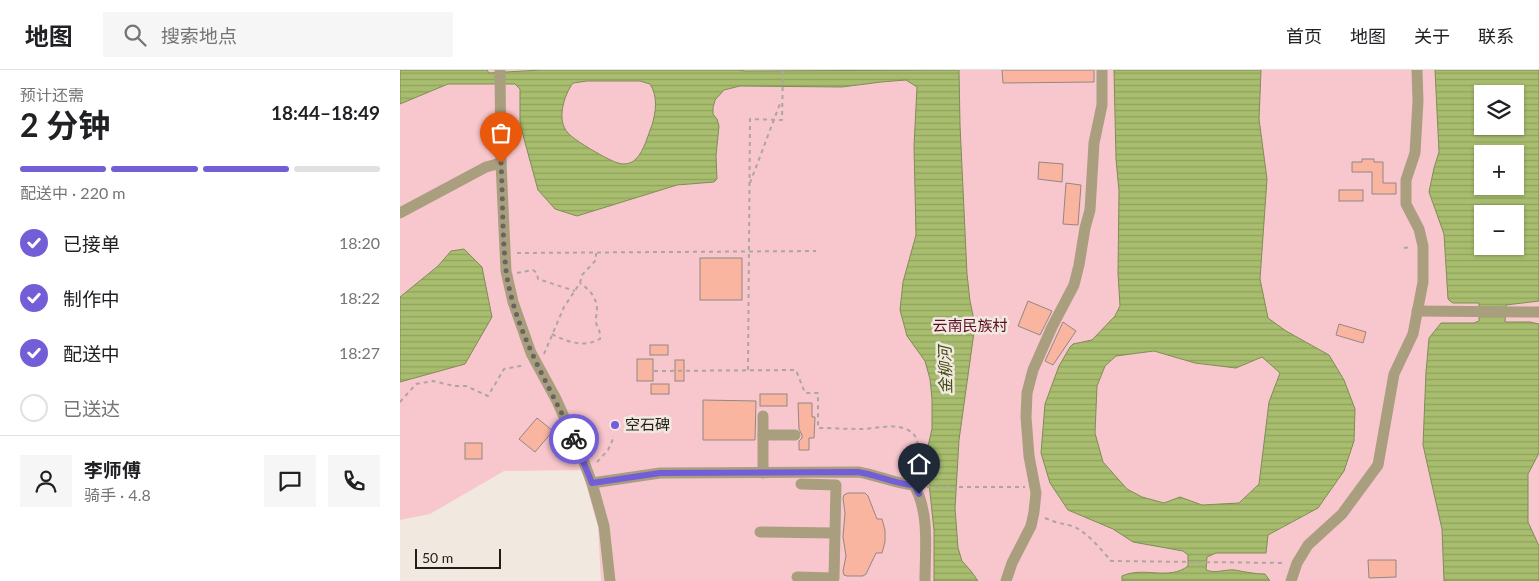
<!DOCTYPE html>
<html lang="zh">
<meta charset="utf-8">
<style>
:root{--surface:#fff;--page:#f6f6f6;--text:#202124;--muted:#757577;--line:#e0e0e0;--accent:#735ed8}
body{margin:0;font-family:Lato,"Noto Sans SC",sans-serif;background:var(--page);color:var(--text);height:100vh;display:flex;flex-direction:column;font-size:19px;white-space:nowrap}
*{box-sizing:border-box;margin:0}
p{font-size:16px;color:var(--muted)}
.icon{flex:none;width:28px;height:28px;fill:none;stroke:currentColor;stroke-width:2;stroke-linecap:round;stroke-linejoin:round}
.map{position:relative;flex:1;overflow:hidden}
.drawer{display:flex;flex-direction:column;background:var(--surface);width:400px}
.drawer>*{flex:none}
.fabs{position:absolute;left:1074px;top:15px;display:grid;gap:10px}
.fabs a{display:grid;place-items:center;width:50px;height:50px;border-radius:0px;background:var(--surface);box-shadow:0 1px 4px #0004;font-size:25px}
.scale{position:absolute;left:15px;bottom:12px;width:86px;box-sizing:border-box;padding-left:5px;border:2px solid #201d1a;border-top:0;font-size:14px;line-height:18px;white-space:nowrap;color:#201d1a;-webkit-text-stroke:4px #f1e8e0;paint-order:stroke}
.pin{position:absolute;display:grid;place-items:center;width:42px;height:42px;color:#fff;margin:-51px -21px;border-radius:50% 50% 50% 0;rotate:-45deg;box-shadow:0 0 5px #0007}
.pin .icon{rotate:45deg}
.courier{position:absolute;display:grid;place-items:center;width:50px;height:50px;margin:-25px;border:4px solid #735ed8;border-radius:50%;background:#fff;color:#222;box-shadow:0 1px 6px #0007}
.headline em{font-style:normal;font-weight:700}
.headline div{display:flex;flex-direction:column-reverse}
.headline{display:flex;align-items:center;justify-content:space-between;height:85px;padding:0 20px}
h1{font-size:32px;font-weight:700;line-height:38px}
.bar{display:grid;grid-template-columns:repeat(4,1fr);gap:8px 5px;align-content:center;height:60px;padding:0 20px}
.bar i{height:6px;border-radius:4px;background:var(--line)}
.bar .current{background:var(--accent)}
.bar p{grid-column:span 4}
.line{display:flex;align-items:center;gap:12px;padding:0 20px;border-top:1px solid var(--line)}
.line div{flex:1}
.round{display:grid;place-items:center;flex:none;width:52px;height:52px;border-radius:0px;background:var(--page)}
ol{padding:0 20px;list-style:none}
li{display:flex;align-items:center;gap:15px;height:55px}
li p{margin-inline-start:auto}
li .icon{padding:5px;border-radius:50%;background:var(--accent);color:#fff;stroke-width:4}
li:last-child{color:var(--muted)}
li i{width:28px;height:28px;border:2px solid var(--line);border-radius:50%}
header{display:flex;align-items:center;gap:30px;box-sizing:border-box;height:70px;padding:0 25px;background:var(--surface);border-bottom:1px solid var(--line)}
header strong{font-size:24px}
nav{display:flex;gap:28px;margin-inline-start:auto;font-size:18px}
.search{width:350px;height:45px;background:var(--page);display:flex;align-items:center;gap:12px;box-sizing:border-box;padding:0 18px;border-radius:0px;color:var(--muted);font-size:19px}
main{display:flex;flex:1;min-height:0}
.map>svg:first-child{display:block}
.park{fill:#f8c7cd;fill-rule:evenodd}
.water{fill:url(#water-rules);stroke:#7f8d55;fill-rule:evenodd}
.building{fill:#f9b5a0;stroke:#928783}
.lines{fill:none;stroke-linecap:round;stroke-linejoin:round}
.path{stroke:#ada69f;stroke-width:2;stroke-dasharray:4 4;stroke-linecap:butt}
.minor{stroke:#a99f7e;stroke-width:11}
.done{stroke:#69645f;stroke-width:5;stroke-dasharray:0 9}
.route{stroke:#735ed8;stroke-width:6}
.poi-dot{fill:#735ed8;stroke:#f1e8e0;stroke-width:2}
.labels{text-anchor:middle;stroke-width:5;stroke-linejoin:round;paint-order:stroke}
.park-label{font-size:15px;fill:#5b0e24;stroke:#f1e8e0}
.poi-label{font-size:15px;fill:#201d1a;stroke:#f1e8e0;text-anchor:start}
.water-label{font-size:16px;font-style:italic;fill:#3e4a10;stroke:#f1e8e0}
</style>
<header>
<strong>地图</strong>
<div class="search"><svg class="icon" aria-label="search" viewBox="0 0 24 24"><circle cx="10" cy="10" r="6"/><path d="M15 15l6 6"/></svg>搜索地点</div>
<nav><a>首页</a><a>地图</a><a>关于</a><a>联系</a></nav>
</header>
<main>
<section class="drawer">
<div class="headline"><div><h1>2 分钟</h1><p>预计还需</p></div><em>18:44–18:49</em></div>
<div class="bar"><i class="current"></i><i class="current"></i><i class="current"></i><i></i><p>配送中 · 220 m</p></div>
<ol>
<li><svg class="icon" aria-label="check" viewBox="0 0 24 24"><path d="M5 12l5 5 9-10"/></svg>已接单<p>18:20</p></li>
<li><svg class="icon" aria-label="check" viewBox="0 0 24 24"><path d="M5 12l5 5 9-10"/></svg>制作中<p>18:22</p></li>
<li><svg class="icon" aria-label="check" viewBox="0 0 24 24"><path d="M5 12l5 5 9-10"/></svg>配送中<p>18:27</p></li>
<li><i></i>已送达</li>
</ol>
<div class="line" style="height:90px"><a class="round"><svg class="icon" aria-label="person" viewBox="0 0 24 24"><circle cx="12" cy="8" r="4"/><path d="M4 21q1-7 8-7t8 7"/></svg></a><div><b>李师傅</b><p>骑手 · 4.8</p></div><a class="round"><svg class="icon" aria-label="chat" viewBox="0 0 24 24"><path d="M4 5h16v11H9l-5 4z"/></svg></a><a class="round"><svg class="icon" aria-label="phone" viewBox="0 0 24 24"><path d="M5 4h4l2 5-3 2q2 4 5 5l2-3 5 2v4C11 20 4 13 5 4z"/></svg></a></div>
</section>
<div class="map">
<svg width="1139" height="511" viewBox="0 0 1139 511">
<defs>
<pattern id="water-rules" width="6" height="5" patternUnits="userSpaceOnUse" patternTransform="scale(1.25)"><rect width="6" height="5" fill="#a8bd6e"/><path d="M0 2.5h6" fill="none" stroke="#90a25f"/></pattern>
</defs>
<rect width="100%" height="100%" fill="#f1e8e0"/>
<path class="park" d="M0,0H1139V511H201L198,457L182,400L104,401L30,444L0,450ZM1082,24H1115V56H1082ZM1082,84H1115V116H1082ZM1082,144H1115V176H1082Z"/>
<g class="water">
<path d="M0,0H87L89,3L141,0H338L345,1L559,0L560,55L567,204L570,231L575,255L559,370L555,438L558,478L562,491L571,501L578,511H534V460L526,385L532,359V329L530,309L525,291L507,266L500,240L503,212L516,165L514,76L517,17L506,10L481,12L442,17L340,16L324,20L315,30L313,38V44L317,49L319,56L316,86L317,109L314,112L277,115L177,146L155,139L138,120L120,54V19L115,14H48L0,34ZM187,11H240L250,14C258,26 256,42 252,55C248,65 244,81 236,89C231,94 224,95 218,93C208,90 175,71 168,63C156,50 164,25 173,13Z"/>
<path d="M714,0H861L859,49L867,109L860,209L868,248L886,261L929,285L944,310L955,339L954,371L944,401L918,438L868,465L866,483H816L807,487L806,500C816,504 825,499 835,500C845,502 855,504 865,504L870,511H722V506C744,496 769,511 788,496V485L783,481L733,472L713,459L668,440L650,413L641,383L645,334L659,296L670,277L673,274L692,270L715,246L720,236L718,203L719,121L716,89ZM754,281L795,293L836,298L862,287L880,303L869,332L859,414L839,433L802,435L780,427L764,433L742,427L727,419L703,392L695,363L697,316L705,296L716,286Z"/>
<path d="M1035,0H1139V231L1106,235L1105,252H1130L1139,254V383L1128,404V452L1139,476V511H1044L1042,459L1023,375L1026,302L1029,268L1041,253H1074L1079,251V233H1053L1050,231L1048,229L1044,164L1029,122L1034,98L1039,82ZM1082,24H1115V56H1082ZM1082,84H1115V116H1082ZM1082,144H1115V176H1082Z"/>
<polygon points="64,179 82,197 92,247 65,294 0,312 0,227 38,196 51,181"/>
</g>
<g class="building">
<polygon points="602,0 694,0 694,12 603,13"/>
<polygon points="962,89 974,89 974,92 983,92 983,113 996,113 996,124 972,124 972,102 952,102 952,92 962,92"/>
<polygon points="639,92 663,94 662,112 638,109"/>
<polygon points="666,113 681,115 678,155 663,154"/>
<rect x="939" y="120" width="24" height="11"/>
<rect x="300" y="188" width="42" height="42"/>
<polygon points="628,231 652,241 640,265 618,256"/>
<polygon points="663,252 676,261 653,295 645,291"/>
<polygon points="939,254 966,262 963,273 936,265"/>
<rect x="250" y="275" width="18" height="10"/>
<rect x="237" y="289" width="16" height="22"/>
<rect x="275" y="290" width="9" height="21"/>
<rect x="251" y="314" width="18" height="10"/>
<rect x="360" y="324" width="27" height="12"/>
<polygon points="303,330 356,331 355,370 303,370"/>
<polygon points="398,333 412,333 412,347 415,347 414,368 409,368 409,380 399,380 399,371 402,368 402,365 399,359"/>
<polygon points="137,348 153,361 135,382 119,369"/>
<rect x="65" y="373" width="17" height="16"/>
<polygon points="448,423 465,423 468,426 477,449 482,449 485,460 485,472 482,483 476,483 466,504 463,506 447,506 444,505 443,501 446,486 443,467 445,443 443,428 444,425"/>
<polygon points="968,490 996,490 996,507 969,508"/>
</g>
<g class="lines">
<g class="path">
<polyline points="350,113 381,31"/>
<polyline points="1004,178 1011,177"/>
<polyline points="117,183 416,181"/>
<polyline points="117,203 133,200 137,203 138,209 175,221"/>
<path d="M152,264C167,272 184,278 200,269C201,262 198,259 196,253C195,249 197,244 197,240C197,228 190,220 180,213"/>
<polyline points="144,284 164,237 180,213 182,205 196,190 196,183"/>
<polyline points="348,300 350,49 382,50 383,0"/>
<path d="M254,301L396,300L405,323H418V358C432,358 447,359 461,359C473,359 487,355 499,357C526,362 519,386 507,402"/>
<polyline points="0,332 16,314 33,311 54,316 66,316 88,326 104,299 125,295"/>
<polyline points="197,392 208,380 213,369"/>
<polyline points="527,417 625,417"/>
<path d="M645,448C656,453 661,453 672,456C686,461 701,479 711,491L885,493"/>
</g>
<g class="minor">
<polyline points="100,0 101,93 106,201 113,232 131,283 156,329 182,387 192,413 204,456 210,511"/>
<polyline points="0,143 86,97 101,93"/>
<polyline points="1017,241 1139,242"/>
<polyline points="363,365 395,365"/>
<polyline points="363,403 363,346"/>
<path d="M192,413L260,403L458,402C478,405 495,414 514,415C530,443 525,480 525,511"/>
<polyline points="360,462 435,463"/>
<polyline points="397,507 434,508 436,415 401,414"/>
<polyline points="606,511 612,493 631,456 634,442 636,423 629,386 626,347 627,323 633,300 652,257 674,215 679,195 685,158 690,140 694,73 702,35 702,0"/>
<polyline points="891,511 897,493 908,475 942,444 978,395 994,304 1013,264 1023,212 1023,176 1019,159 1006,134 1006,110 1015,83 1018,31 1017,0"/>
</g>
</g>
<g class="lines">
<path class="done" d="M101,93C103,128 102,165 106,200C114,261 149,314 174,369"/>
<path class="route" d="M174,369L192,413L260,403L458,402C478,405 495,414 514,415L519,424"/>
</g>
<circle class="poi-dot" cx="215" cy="355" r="5"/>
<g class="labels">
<g class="park-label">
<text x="570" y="261">云南民族村</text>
</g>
<g class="poi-label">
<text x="225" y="360">空石碑</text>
</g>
<g class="water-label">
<text transform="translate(545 300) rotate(-91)" y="6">金柳河</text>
</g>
</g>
</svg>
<div class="fabs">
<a><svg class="icon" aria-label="layers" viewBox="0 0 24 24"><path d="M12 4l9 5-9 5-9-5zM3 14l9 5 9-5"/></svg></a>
<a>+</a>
<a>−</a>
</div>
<div class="scale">50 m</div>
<div class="pin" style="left:101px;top:93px;background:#ea580c"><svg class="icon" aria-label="bag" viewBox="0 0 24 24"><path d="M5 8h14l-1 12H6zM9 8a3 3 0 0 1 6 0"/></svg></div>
<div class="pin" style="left:519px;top:424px;background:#1f2937"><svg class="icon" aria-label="home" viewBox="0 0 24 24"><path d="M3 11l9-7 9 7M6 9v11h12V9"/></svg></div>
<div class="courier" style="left:174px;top:369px"><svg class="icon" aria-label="bike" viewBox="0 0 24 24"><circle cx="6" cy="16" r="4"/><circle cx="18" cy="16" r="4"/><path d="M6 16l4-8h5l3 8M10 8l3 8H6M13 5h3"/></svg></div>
</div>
</main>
